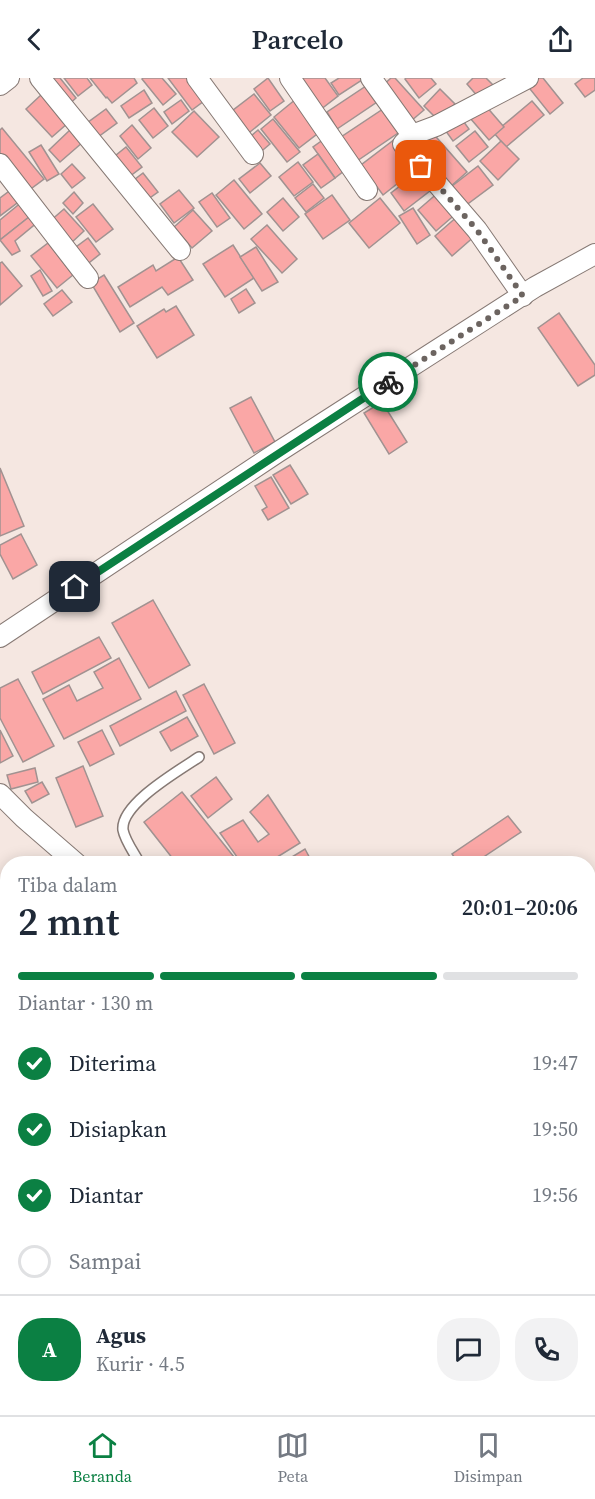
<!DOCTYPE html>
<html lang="id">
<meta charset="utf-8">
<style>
:root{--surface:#fff;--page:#f2f2f3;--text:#1f2937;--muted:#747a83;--line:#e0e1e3;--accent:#0b8043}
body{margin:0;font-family:"Source Serif 4",serif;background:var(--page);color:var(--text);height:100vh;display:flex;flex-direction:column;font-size:22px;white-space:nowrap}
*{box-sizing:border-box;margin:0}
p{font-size:20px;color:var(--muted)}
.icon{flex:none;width:33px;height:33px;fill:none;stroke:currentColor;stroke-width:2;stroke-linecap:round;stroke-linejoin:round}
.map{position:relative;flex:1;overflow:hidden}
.details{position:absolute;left:0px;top:778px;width:596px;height:560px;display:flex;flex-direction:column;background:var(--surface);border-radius:24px 24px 0 0;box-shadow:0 3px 15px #0003}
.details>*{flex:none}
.pin{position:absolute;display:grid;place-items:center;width:51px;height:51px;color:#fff;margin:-26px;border-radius:12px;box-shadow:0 3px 9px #0006}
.courier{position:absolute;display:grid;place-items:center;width:60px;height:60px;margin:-30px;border:4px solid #0b8043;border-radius:50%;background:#fff;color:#222;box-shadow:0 2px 8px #0007}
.overview em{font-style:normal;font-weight:600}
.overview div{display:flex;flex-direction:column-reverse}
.overview{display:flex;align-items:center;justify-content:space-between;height:102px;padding:0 18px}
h1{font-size:39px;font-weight:600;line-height:45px}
.bar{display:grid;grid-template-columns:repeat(4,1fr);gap:9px 6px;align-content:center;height:72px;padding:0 18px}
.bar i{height:8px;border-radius:4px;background:var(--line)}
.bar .current{background:var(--accent)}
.bar p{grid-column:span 4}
.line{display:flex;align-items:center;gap:15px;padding:0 18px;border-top:2px solid var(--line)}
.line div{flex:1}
.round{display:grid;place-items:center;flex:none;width:63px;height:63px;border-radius:24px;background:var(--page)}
ol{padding:0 18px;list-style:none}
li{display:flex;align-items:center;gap:18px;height:66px}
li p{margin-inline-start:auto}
li .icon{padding:6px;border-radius:50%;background:var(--accent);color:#fff;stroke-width:4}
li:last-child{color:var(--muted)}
li i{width:33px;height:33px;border:3px solid var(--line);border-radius:50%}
header{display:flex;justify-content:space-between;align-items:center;height:78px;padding:0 18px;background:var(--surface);font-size:27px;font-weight:600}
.tab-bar{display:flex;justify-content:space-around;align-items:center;height:84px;border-top:2px solid var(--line);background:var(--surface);font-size:16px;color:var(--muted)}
.tab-bar a{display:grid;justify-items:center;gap:3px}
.tab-bar .current{color:var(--accent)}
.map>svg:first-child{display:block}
.green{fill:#e6d295}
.building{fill:#faa7a6;stroke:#a19291;stroke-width:1.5}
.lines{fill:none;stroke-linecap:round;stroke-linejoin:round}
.lane-casing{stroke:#867974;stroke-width:12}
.street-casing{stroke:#867974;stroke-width:22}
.secondary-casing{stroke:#867974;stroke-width:30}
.lane{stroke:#fff;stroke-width:9}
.street{stroke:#fff;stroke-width:20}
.secondary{stroke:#efdbc0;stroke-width:27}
.done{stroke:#6c6460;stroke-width:6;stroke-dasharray:0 10.8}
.route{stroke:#0b8043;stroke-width:8}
</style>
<header><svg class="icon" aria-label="back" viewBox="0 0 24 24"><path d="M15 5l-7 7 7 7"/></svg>Parcelo<svg class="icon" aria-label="share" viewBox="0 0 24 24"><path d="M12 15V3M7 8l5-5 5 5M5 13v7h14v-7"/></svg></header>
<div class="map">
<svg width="595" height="1337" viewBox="0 0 595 1337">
<rect width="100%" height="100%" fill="#f5e7e1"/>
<polygon class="green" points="452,1330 555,1331 560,1337 448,1337"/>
<g class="building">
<polygon points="53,0 60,0 76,20 66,29 46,6"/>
<polygon points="64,0 87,0 92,7 78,18"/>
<polygon points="90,0 134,0 137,5 112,25 107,19 106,20"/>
<polygon points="143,0 162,0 176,16 163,27 142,1"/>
<polygon points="168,0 193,0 208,20 192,32"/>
<polygon points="268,0 284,23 270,33 254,11"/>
<polygon points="297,0 325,0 338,18 320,32"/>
<polygon points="339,0 365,0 339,17 331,5"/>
<polygon points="391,0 395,0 424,32 411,43 381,9"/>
<polygon points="406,0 431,0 436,6 419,20 405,1"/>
<polygon points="473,0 486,0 493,7 479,20 467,6"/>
<polygon points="534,0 543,0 563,25 550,36 526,6"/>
<polygon points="583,0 595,0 595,12 585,19 575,6"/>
<polygon points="372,4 383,20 337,51 327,34"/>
<polygon points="440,11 455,26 438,42 424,28"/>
<polygon points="144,12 152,25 129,40 121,28"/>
<polygon points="42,16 68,45 52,59 26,31"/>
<polygon points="254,16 271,37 245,58 228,36"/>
<polygon points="296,21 321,53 299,70 274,39"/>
<polygon points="181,22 189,33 172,46 164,34"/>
<polygon points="532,23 544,37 506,69 494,55"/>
<polygon points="389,27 404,51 354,85 338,61"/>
<polygon points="485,27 504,49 489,62 470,40"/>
<polygon points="154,30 168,48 153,60 139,42"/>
<polygon points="106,31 117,45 98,59 87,45"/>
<polygon points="194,33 219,59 197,79 172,54"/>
<polygon points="461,40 469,51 453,63 445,52"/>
<polygon points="273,41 300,74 287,84 261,51"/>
<polygon points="132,47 151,70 138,81 120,58"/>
<polygon points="2,50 44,101 28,113 0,79 0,52"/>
<polygon points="71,51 83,64 60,84 49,72"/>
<polygon points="258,52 270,66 257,77 245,63"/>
<polygon points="430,52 467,94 450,109 413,67"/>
<polygon points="475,53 488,69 469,84 456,68"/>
<polygon points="327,59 349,89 335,100 313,69"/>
<polygon points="395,61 417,90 383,117 361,87"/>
<polygon points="501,63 519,81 498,102 480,83"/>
<polygon points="41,67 59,96 47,103 29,74"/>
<polygon points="126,69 142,89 125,102 110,82"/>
<polygon points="318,76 335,100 321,110 303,87"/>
<polygon points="298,84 313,104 294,118 279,99"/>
<polygon points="260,85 271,98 250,115 239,101"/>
<polygon points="72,86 85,100 72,110 61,96"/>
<polygon points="478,88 493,107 461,131 447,112"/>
<polygon points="422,91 435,109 404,133 391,115"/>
<polygon points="143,95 158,114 144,124 130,105"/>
<polygon points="234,102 262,136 244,151 216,117"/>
<polygon points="313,106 324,120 306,134 295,120"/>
<polygon points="12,111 21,122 0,138 0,120"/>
<polygon points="179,112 194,130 174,145 160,126"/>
<polygon points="440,113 458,134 436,153 418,132"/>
<polygon points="74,114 83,125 73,136 63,125"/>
<polygon points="212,115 230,140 217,149 199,124"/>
<polygon points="332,117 350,142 323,161 305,136"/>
<polygon points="283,120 299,139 283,153 267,134"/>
<polygon points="380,120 400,145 369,170 349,145"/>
<polygon points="23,123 34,135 0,162 0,142"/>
<polygon points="93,126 113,151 96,164 76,139"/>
<polygon points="413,130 430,157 417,166 399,138"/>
<polygon points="64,131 84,153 69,167 49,144"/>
<polygon points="193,132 212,153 192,170 174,149"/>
<polygon points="34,135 39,143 15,163 20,173 12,177 0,162"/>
<polygon points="459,137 476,157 452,178 435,158"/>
<polygon points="267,147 297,181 282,195 251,161"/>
<polygon points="88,160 100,176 85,188 72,172"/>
<polygon points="48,165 73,197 57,210 31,178"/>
<polygon points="233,167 254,200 225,219 203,186"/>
<polygon points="256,169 278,204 262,213 240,179"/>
<polygon points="178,179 193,202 168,217 162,209 130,229 118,209 153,187 156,193"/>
<polygon points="2,184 22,208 0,227 0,185"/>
<polygon points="40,192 52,213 43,218 31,198"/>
<polygon points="104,197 134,245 120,254 91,205"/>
<polygon points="246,211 255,225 239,235 231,221"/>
<polygon points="62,212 72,224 53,238 44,226"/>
<polygon points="176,228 194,257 157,280 137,248 164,231 166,234"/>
<polygon points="559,235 595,287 595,297 578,308 538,250"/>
<polygon points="251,319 275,364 254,375 230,330"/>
<polygon points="382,324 407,364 389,376 364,335"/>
<polygon points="290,387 308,416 291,426 273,397"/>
<polygon points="0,390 24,448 0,458"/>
<polygon points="271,399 289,430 268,442 262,432 267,429 255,408"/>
<polygon points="21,456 37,487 13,501 0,476 0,467"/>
<polygon points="153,522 190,587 149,610 112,545"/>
<polygon points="99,559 111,580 43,616 32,594"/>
<polygon points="119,580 141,621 64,661 43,621 69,607 77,623 103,610 94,594"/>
<polygon points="18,601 54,668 23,684 0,640 0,610"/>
<polygon points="204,606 235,665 214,676 183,617"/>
<polygon points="176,613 186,633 120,668 110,648"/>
<polygon points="187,639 198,658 171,673 160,654"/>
<polygon points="0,652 13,678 0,685"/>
<polygon points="102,652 114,676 90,688 78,664"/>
<polygon points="83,688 103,738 76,749 56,700"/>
<polygon points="35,690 38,704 11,711 7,697"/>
<polygon points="216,699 232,721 208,740 191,718"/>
<polygon points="42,704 49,716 32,725 25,713"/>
<polygon points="182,714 234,779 226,786 177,786 144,744"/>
<polygon points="268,717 300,765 266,786 242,786 220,755 243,742 258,764 269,756 250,734"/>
<polygon points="508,738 521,754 473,786 459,786 452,776"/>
<polygon points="305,771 313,786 283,786 282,785"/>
<polygon points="595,804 595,822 591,824 588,817 588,808"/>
<polygon points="590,827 595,835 595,886 588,875 588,828"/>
<polygon points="4,904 8,953 0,954 0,905"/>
<polygon points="8,977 8,1053 0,1042 0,982"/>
<polygon points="0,1059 8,1077 8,1104 0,1107"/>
<polygon points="8,1172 8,1196 0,1200 0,1175"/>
<polygon points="8,1206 8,1244 0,1248 0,1211"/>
<polygon points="107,1330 148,1330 152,1337 112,1337"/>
<polygon points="251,1330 312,1330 303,1337 241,1337"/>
</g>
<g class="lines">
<g class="lane-casing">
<path id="lane" d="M140,786C135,776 125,763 123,752C120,726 180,692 199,679"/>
</g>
<g class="street-casing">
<g id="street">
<polyline points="40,0 180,172"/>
<polyline points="197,0 253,76"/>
<polyline points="290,0 367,112"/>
<polyline points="371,0 412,57"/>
<polyline points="0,7 9,0"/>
<polyline points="0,86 88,200"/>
<polyline points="523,218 477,152 403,66 412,57 436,48 528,0"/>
<polyline points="0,559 278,374 535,209 595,176"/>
<polyline points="0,716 24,740 77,786"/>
<polyline points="0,1118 8,1113"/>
</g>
</g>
<g class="secondary-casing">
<g id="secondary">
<polyline points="0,875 8,874"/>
<polyline points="588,900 595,901"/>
<polyline points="588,928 595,929"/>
</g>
</g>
<use href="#lane" class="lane"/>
<use href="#street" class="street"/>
<use href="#secondary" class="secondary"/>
</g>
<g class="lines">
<polyline class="done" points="388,304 523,218 477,152 421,88"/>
<polyline class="route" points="75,509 388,304"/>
</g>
</svg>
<div class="pin" style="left:421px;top:88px;background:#ea580c"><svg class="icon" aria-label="bag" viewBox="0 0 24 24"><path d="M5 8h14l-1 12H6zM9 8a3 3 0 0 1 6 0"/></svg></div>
<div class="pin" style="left:75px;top:509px;background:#1f2937"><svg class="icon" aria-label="home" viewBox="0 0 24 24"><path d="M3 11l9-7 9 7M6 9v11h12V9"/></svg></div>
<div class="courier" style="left:388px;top:304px"><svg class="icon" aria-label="bike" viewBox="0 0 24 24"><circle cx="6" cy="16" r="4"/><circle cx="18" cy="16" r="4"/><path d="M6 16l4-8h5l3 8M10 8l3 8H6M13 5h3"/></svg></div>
<section class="details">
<div class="overview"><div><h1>2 mnt</h1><p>Tiba dalam</p></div><em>20:01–20:06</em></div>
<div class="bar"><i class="current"></i><i class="current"></i><i class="current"></i><i></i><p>Diantar · 130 m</p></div>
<ol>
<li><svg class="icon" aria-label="check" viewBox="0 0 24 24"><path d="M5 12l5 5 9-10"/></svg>Diterima<p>19:47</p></li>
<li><svg class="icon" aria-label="check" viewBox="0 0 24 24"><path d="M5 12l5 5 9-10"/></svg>Disiapkan<p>19:50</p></li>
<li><svg class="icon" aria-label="check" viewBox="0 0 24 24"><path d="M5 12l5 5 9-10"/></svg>Diantar<p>19:56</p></li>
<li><i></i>Sampai</li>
</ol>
<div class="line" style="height:108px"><b class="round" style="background:var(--accent);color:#fff">A</b><div><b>Agus</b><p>Kurir · 4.5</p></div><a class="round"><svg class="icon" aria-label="chat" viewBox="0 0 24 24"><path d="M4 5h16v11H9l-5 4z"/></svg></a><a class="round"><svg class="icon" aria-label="phone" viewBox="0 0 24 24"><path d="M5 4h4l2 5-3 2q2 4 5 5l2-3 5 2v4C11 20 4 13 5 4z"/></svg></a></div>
</section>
</div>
<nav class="tab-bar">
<a class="current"><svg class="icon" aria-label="home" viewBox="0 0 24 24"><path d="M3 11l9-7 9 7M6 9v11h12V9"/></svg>Beranda</a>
<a><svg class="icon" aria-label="map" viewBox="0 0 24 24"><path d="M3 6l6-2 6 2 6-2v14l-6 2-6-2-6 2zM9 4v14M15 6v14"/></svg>Peta</a>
<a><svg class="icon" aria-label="saved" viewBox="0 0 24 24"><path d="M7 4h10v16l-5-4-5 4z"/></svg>Disimpan</a>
</nav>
